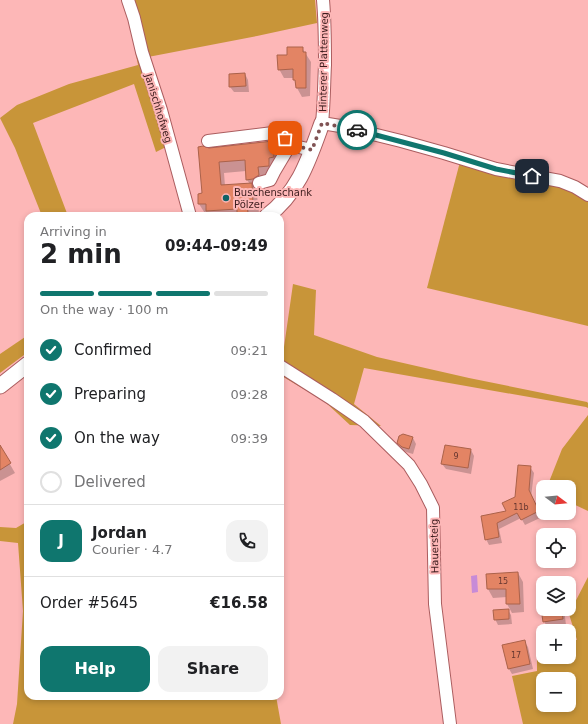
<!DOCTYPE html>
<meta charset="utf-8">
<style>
:root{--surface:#fff;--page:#f2f2f2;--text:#202124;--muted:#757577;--line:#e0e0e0;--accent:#0f766e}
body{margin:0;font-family:"DejaVu Sans",sans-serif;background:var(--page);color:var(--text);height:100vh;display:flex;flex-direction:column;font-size:15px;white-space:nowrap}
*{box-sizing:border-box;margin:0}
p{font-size:13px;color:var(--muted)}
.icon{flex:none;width:22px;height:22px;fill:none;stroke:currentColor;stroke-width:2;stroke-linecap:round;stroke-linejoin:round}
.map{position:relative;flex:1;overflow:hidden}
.panel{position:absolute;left:24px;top:212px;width:260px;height:488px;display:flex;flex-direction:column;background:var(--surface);border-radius:12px;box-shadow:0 2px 6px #0003}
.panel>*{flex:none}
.needle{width:26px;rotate:106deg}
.controls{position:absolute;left:536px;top:480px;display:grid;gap:8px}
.controls a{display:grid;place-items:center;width:40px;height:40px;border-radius:8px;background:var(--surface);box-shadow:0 2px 6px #0003;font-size:20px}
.pin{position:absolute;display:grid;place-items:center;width:34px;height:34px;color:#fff;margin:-17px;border-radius:8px;box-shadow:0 2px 6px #0006}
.courier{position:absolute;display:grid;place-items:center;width:40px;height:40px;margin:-20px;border:3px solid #0f766e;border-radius:50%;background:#fff;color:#222;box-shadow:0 1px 5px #0007}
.head em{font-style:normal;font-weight:600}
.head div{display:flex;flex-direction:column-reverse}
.head{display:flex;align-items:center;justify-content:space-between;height:68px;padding:0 16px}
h1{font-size:26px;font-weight:600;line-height:30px}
.bar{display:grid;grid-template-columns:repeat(4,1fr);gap:6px 4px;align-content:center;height:48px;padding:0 16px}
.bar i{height:5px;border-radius:3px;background:var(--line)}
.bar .active{background:var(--accent)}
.bar p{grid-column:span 4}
.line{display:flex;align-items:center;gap:10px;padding:0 16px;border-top:1px solid var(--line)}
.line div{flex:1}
.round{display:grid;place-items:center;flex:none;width:42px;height:42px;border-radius:12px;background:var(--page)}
ol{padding:0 16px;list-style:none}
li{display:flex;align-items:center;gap:12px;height:44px}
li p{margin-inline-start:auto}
li .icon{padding:4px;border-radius:50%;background:var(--accent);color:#fff;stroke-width:4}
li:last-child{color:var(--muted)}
li i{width:22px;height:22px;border:2px solid var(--line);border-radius:50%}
.cta{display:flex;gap:8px;margin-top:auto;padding:8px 16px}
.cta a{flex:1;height:46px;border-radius:12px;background:var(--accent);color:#fff;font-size:16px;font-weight:600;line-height:46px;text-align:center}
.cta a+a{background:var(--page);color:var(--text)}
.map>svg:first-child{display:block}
.green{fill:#c89539;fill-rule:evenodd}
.water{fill:#c78bd7}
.shadow{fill:#0003;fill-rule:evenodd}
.building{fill:#e38464;stroke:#ab624a}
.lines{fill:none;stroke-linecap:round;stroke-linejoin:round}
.minor-casing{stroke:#ab5d5f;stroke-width:14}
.tertiary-casing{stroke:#ab5d5f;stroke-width:17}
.minor{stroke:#fff;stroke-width:12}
.tertiary{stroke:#fff;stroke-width:15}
.done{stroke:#805354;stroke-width:4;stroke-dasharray:0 7.2}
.route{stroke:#0f766e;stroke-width:5}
.poi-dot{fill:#116265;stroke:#fdb7b7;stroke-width:1.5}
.labels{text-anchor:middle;stroke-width:4;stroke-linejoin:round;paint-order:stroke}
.number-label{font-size:8px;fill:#663730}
.street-label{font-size:10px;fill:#3d1d1e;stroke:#fdb7b7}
.poi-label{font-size:10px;fill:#3d1d1e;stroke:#fdb7b7;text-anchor:start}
</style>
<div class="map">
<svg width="588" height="724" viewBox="0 0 588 724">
<rect width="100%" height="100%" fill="#fdb7b7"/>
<g class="green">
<polygon points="125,0 315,0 317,23 257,36 148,57 170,145 156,152 134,84 33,123 68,216 42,216 15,148 0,118 17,105 69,84 138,65"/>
<polygon points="461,158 588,189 588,326 427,288"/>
<polygon points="293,284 316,290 314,335 377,357 469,378 587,402 588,403 588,408 586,407 364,368 354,404 381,426 350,425 324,401 280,375"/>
<polygon points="28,335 28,352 0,373 0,354"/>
<polygon points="588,415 588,511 569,502 569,487 547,487 562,449"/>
<polygon points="28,521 28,696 276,696 281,724 13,724 17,704 23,611 18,543 0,541 0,527 16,528"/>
<path d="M588,577V724H523L512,676L537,671V635L543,636V657H569V639L577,640L569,614ZM543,679H569V705H543Z"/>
</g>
<polygon class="water" points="477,575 478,592 472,593 471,576"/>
<g class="shadow">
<polygon points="302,48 311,62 310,96 302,97 297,88 294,78 284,78 279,69 288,56"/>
<polygon points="245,74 248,80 249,92 234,92 230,87"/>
<path d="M272,142L278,153L279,168L265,186L259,190H255L257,195L259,213L253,214V216H210L209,215H206L199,204V195L203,194L209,149ZM246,171L247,180L250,184L225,186L224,173Z"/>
<polygon points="413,438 416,444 413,454 406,452 401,449 398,443"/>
<polygon points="0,447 15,473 0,481"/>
<polygon points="471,450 474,456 471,474 446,469 442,464"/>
<polygon points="530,467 534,473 531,497 542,517 525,525 521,518 499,529 502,543 489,545 486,539 482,516 508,512"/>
<polygon points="518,573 523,582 524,612 512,613 507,604 507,597 493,598 488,589 487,575"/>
<polygon points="543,604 543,609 564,609 566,625 547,627 544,621 542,605"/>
<polygon points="508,610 511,615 512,624 498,625 495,619"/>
<polygon points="524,641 528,647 533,669 512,674 509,669"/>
</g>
<g class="building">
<polygon points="287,47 303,47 303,52 306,52 306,88 296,88 295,80 293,80 293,69 278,70 277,55 287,55"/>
<polygon points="245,73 246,86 229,87 229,74"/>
<polygon points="273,141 274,157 269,158 269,166 258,167 259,175 253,179 246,180 245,160 219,162 221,185 252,183 253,203 247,203 248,213 237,213 237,209 206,211 206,204 198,204 198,194 202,193 198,147 203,146 209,148"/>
<polygon points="403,434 413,437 409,449 402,447 397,443 399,436"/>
<polygon points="0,445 11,463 0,470"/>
<polygon points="445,445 471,449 468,468 441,464"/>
<polygon points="518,465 531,466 529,490 539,511 521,520 517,513 497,523 499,537 485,540 481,516 506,511 502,503 515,497"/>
<polygon points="518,572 520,604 506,604 506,589 487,589 486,574"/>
<polygon points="509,609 509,619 494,620 493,610"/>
<polygon points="541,609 562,609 563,619 543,622"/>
<polygon points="525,640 530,664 508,669 502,645"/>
</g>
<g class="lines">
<g class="minor-casing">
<g id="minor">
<polyline points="128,0 134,18 142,52 161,110 190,216"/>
<path d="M323,0C325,22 325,43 325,65C324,84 324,104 322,123L340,126L401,141L444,153L496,169L560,181L575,187L588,195"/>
<polyline points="208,141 273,133 285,138 290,145 312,150"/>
<polyline points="259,183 270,180 274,172 290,145"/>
<polyline points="280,366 332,399 364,421 409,465 421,484 433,508 435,604 450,724"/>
</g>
</g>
<g class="tertiary-casing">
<g id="tertiary">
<path d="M267,216C299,192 309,159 322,123"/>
<polyline points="0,386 28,364"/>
</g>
</g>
<use href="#minor" class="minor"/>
<use href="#tertiary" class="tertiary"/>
</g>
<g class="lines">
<polyline class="done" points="285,138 290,144 312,150 322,123 357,130"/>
<polyline class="route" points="357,130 444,153 496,169 532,176"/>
</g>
<circle class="poi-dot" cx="226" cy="198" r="4"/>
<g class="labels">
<g class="number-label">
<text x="456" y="459">9</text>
<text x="521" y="510">11b</text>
<text x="503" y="584">15</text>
<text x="516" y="658">17</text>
</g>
<g class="street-label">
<text transform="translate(323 62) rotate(-89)" y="4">Hinterer Plattenweg</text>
<text transform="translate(159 108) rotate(73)" y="4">Janischhofweg</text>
<text transform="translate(434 546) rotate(-91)" y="4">Hauersteig</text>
</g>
<g class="poi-label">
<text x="234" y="196">Buschenschank<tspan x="234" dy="12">Pölzer</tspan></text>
</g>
</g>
</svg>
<div class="controls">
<a><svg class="needle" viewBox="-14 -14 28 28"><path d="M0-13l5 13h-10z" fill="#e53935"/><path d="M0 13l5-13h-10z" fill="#757577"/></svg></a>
<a><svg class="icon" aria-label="locate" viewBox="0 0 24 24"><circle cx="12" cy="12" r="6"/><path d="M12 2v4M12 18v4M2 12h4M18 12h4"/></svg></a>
<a><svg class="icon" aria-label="layers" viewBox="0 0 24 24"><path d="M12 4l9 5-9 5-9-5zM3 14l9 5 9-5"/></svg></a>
<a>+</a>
<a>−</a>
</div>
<div class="pin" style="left:285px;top:138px;background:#ea580c"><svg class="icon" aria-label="bag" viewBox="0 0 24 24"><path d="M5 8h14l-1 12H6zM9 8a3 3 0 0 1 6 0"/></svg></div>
<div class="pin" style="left:532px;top:176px;background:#1f2937"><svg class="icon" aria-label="home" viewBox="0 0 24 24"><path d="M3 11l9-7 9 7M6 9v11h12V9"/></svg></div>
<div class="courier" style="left:357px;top:130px"><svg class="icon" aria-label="car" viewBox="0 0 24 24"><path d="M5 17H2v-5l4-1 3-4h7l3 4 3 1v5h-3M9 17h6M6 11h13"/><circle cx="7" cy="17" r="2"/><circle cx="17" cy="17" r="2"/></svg></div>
<section class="panel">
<div class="head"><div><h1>2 min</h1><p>Arriving in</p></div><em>09:44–09:49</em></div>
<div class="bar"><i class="active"></i><i class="active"></i><i class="active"></i><i></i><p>On the way · 100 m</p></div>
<ol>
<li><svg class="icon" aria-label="check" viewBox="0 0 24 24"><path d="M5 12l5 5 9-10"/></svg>Confirmed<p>09:21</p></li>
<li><svg class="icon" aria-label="check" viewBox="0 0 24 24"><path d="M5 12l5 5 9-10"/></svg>Preparing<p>09:28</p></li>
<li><svg class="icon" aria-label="check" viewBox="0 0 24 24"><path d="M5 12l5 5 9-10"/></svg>On the way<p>09:39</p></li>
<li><i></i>Delivered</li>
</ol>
<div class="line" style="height:72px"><b class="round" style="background:var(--accent);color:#fff">J</b><div><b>Jordan</b><p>Courier · 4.7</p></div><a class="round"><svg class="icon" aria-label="phone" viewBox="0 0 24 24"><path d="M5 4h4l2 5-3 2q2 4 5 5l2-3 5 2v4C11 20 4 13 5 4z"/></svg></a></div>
<div class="line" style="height:52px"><div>Order #5645</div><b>€16.58</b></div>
<div class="cta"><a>Help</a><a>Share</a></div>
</section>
</div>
